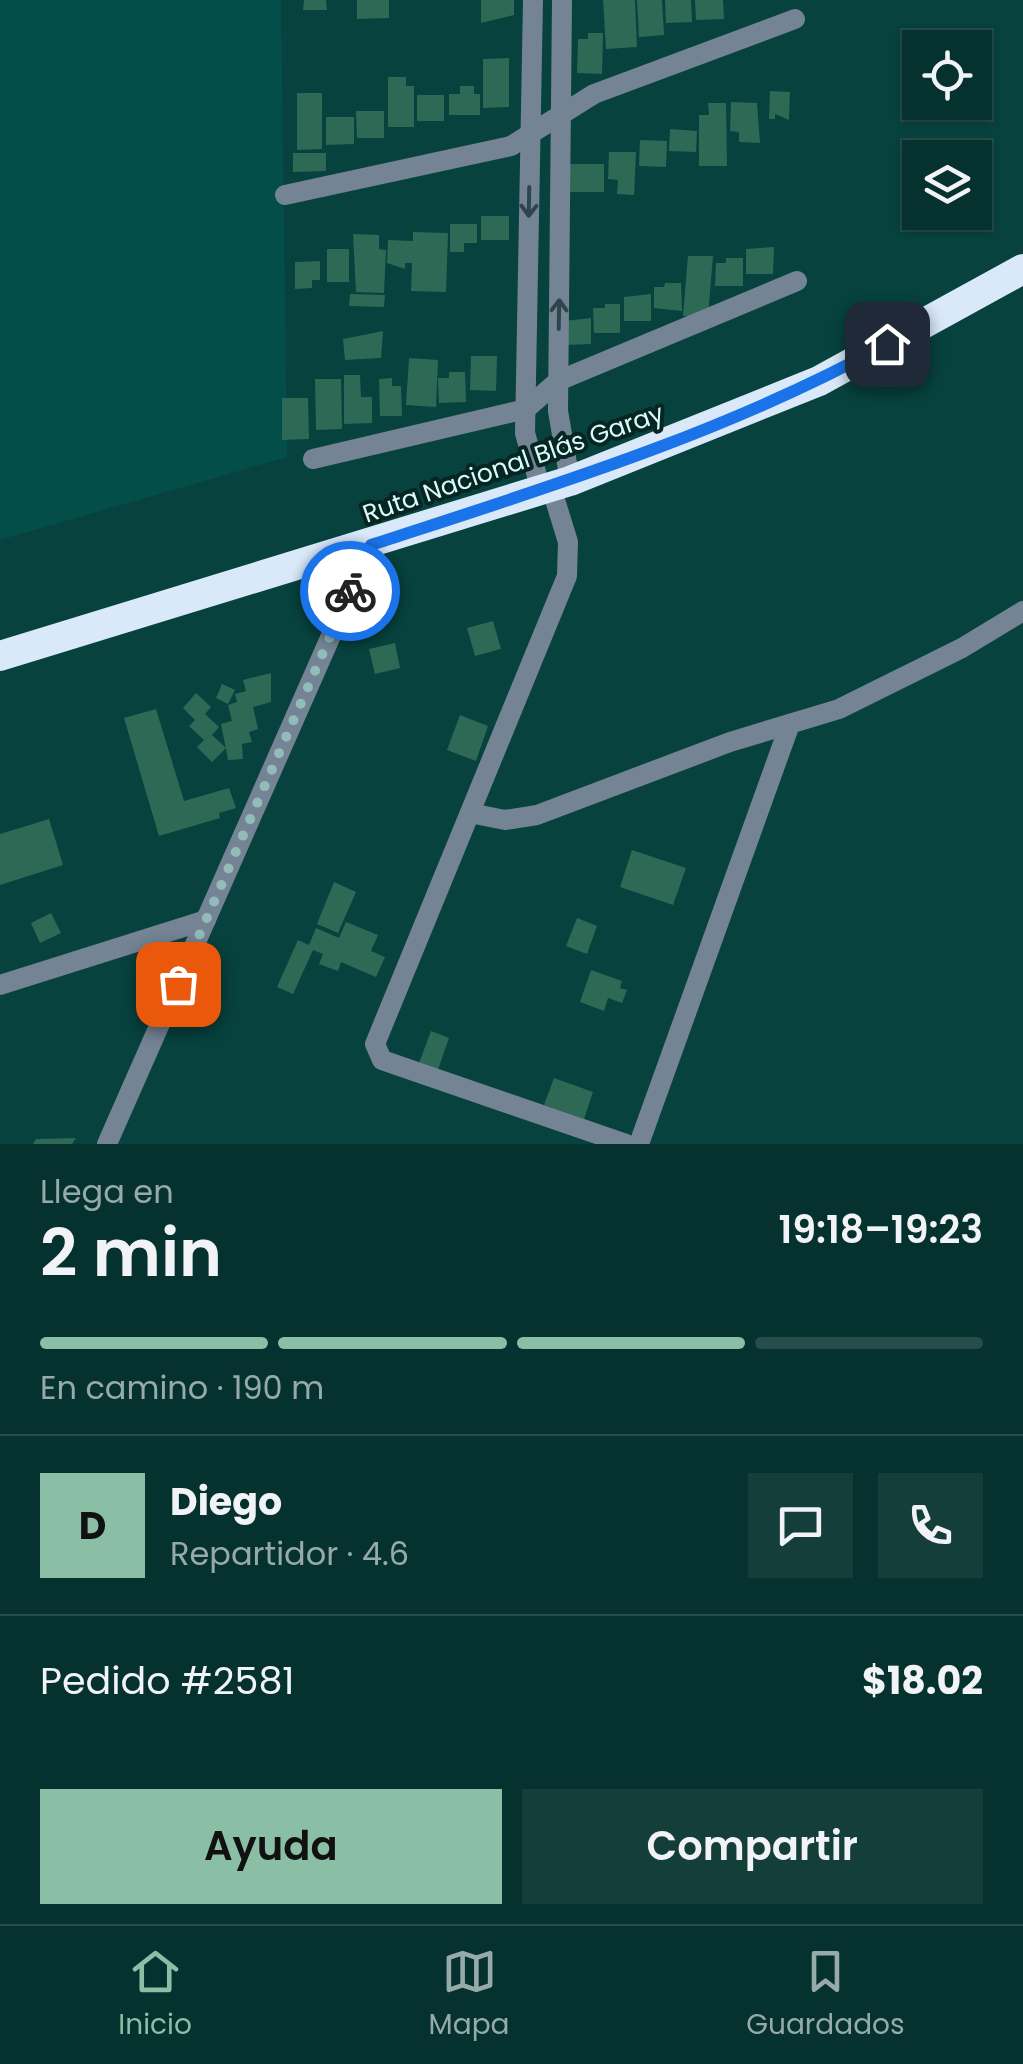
<!DOCTYPE html>
<html lang="es">
<meta charset="utf-8">
<style>
:root{--surface:#05322e;--page:#133e3a;--text:#f1f3f6;--muted:#97aaaa;--line:#264d4a;--accent:#8abfa5}
body{margin:0;font-family:Poppins,sans-serif;background:var(--page);color:var(--text);height:100vh;display:flex;flex-direction:column;font-size:38px;white-space:nowrap}
*{box-sizing:border-box;margin:0}
p{font-size:32px;color:var(--muted)}
.icon{flex:none;width:55px;height:55px;fill:none;stroke:currentColor;stroke-width:2;stroke-linecap:round;stroke-linejoin:round}
.map{position:relative;height:1144px;overflow:hidden}
.details{display:flex;flex-direction:column;background:var(--surface);flex:1}
.details>*{flex:none}
.buttons{position:absolute;left:902px;top:30px;display:grid;gap:20px}
.buttons a{display:grid;place-items:center;width:90px;height:90px;border-radius:0px;background:var(--surface);box-shadow:0 2px 8px #0004,0 0 0 2px var(--line);font-size:50px}
.pin{position:absolute;display:grid;place-items:center;width:85px;height:85px;color:#fff;margin:-42px;border-radius:20px;box-shadow:0 5px 15px #0006}
.courier{position:absolute;display:grid;place-items:center;width:100px;height:100px;margin:-50px;border:8px solid #1a73e8;border-radius:50%;background:#fff;color:#222;box-shadow:0 2px 12px #0007}
.headline em{font-style:normal;font-weight:600}
.headline div{display:flex;flex-direction:column-reverse}
.headline{display:flex;align-items:center;justify-content:space-between;height:170px;padding:0 40px}
h1{font-size:65px;font-weight:600;line-height:75px}
.bar{display:grid;grid-template-columns:repeat(4,1fr);gap:15px 10px;align-content:center;height:120px;padding:0 40px}
.bar i{height:12px;border-radius:8px;background:var(--line)}
.bar .on{background:var(--accent)}
.bar p{grid-column:span 4}
.line{display:flex;align-items:center;gap:25px;padding:0 40px;border-top:2px solid var(--line)}
.line div{flex:1}
.round{display:grid;place-items:center;flex:none;width:105px;height:105px;border-radius:0px;background:var(--page)}
.button{display:flex;gap:20px;margin-top:auto;padding:20px 40px}
.button a{flex:1;height:115px;border-radius:0px;background:var(--accent);color:#111;font-size:40px;font-weight:600;line-height:115px;text-align:center}
.button a+a{background:var(--page);color:var(--text)}
.dock{display:flex;justify-content:space-around;align-items:center;height:140px;border-top:2px solid var(--line);background:var(--surface);font-size:28px;color:var(--muted)}
.dock a{display:grid;justify-items:center;gap:5px}
.dock .on{color:var(--accent)}
.map>svg:first-child{display:block}
.built{fill:#044e4a}
.building{fill:#2e6955}
.lines{fill:none;stroke-linecap:round;stroke-linejoin:round}
.street{stroke:#748495;stroke-width:20}
.highway{stroke:#d9e9fa;stroke-width:30}
.oneway{stroke:#2d464b}
.done{stroke:#91bcb8;stroke-width:10;stroke-dasharray:0 18}
.route{stroke:#1a73e8;stroke-width:12}
.labels{text-anchor:middle;stroke-width:8;stroke-linejoin:round;paint-order:stroke}
.street-label{font-size:25px;fill:#dbfdf9;stroke:#072523}
</style>
<div class="map">
<svg width="1023" height="1144" viewBox="0 0 1023 1144">
<rect width="100%" height="100%" fill="#07423e"/>
<polygon class="built" points="0,0 281,0 287,457 0,540"/>
<g class="building">
<polygon points="304,0 326,0 327,10 303,10"/>
<polygon points="357,0 389,0 389,18 357,19"/>
<polygon points="481,0 514,0 514,15 481,23"/>
<polygon points="603,0 635,0 637,47 606,49"/>
<polygon points="637,0 662,0 664,35 639,37"/>
<polygon points="665,0 691,0 692,22 666,23"/>
<polygon points="695,0 723,0 724,19 696,20"/>
<polygon points="588,33 603,33 602,74 577,73 578,39 588,39"/>
<polygon points="509,58 509,107 483,108 483,59"/>
<polygon points="388,77 406,77 406,86 414,86 414,127 388,127"/>
<polygon points="460,86 474,86 474,94 480,94 480,115 449,115 449,94 460,94"/>
<polygon points="770,91 790,92 789,120 775,114 775,119 769,119"/>
<polygon points="297,93 322,93 322,149 297,150"/>
<rect x="417" y="95" width="27" height="26"/>
<polygon points="731,102 757,103 760,143 739,142 739,132 730,131"/>
<polygon points="708,103 726,103 727,166 699,166 699,115 709,115"/>
<polygon points="356,111 384,111 384,138 357,138"/>
<polygon points="326,117 354,117 354,144 326,145"/>
<polygon points="670,129 697,131 696,152 669,151"/>
<polygon points="640,140 667,141 666,167 639,166"/>
<polygon points="609,152 636,152 634,195 617,194 618,180 608,179"/>
<polygon points="293,153 326,153 326,171 293,172"/>
<rect x="566" y="164" width="38" height="28"/>
<rect x="481" y="216" width="28" height="24"/>
<polygon points="450,224 477,224 477,243 464,243 464,252 450,252"/>
<polygon points="413,232 448,233 446,292 411,291 412,263 405,263 405,269 387,263 388,240 413,241"/>
<polygon points="353,234 379,235 379,249 386,250 384,293 356,292"/>
<polygon points="774,247 773,274 746,274 746,249"/>
<rect x="327" y="249" width="22" height="33"/>
<polygon points="688,256 713,256 708,316 683,316"/>
<polygon points="726,258 743,258 743,286 715,286 716,263 726,263"/>
<polygon points="320,261 320,280 312,280 312,288 295,289 295,262"/>
<polygon points="665,283 681,283 682,311 654,308 654,287 664,287"/>
<polygon points="350,294 385,295 384,307 349,306"/>
<polygon points="651,294 651,321 624,321 624,297"/>
<polygon points="605,304 620,304 620,333 594,333 593,308 605,308"/>
<polygon points="591,318 591,344 564,345 564,321"/>
<polygon points="383,331 381,358 345,360 343,339"/>
<polygon points="471,356 497,356 496,391 470,390"/>
<polygon points="409,358 438,360 436,407 406,405"/>
<polygon points="449,372 465,372 466,402 439,403 438,378 449,378"/>
<polygon points="344,375 360,375 361,397 372,397 372,423 344,424"/>
<polygon points="392,378 392,386 401,386 402,416 380,416 379,379"/>
<polygon points="315,379 341,379 342,429 316,430"/>
<polygon points="282,398 308,398 309,439 282,440"/>
<polygon points="493,621 501,649 475,656 467,628"/>
<polygon points="395,643 400,668 375,674 369,649"/>
<polygon points="271,673 271,702 253,707 258,729 249,732 252,742 242,744 243,759 228,760 221,724 232,721 228,705 237,702 235,694 246,691 243,680"/>
<polygon points="222,684 235,690 228,704 216,698"/>
<polygon points="196,693 211,707 205,714 219,727 212,735 226,748 212,762 197,747 204,740 189,726 195,720 183,708"/>
<polygon points="156,709 184,801 229,788 236,808 219,813 220,818 159,836 124,718"/>
<polygon points="460,715 488,726 476,761 447,750"/>
<polygon points="49,819 63,865 0,885 0,834"/>
<polygon points="632,850 686,868 673,905 620,887"/>
<polygon points="334,882 356,892 338,933 317,924"/>
<polygon points="51,913 61,933 40,943 31,923"/>
<polygon points="577,918 597,926 587,954 566,946"/>
<polygon points="346,922 378,935 371,951 385,957 376,977 341,962 338,971 319,964 323,954 313,950 293,994 277,987 298,940 309,945 316,928 339,938"/>
<polygon points="591,970 622,981 620,988 627,990 622,1003 608,998 604,1011 580,1002"/>
<polygon points="431,1031 449,1038 434,1081 415,1074"/>
<polygon points="554,1078 593,1092 584,1119 544,1105"/>
<polygon points="76,1138 72,1144 33,1144 36,1139"/>
</g>
<g class="lines">
<g class="street">
<polyline points="533,0 525,433 541,490"/>
<polyline points="562,0 558,411 570,481"/>
<polyline points="285,195 511,146 594,94 795,19"/>
<polyline points="313,459 526,409 558,381 797,281"/>
<polyline points="551,487 568,542 567,576 375,1044 382,1060 626,1144"/>
<polyline points="470,813 505,820 537,815 730,742 839,709 962,648 1023,611"/>
<polyline points="0,985 206,920"/>
<polyline points="107,1144 371,545"/>
<polyline points="639,1144 790,724"/>
</g>
<polyline class="highway" points="0,656 570,481 819,381 1023,269"/>
</g>
<defs><path id="oneway-shaft" d="M-6 0H5M1.5-3L5.5 0L1.5 3" fill="none" stroke-width="1.6" stroke-linecap="round" stroke-linejoin="round" transform="scale(2.5)"/></defs>
<g class="oneway">
<use href="#oneway-shaft" transform="translate(529 202) rotate(91)"/>
<use href="#oneway-shaft" transform="translate(559 314) rotate(-89)"/>
</g>
<g class="lines">
<polyline class="done" points="178,984 350,591"/>
<path class="route" d="M350,591L371,545C546,488 726,433 887,344"/>
</g>
<g class="labels">
<g class="street-label">
<text transform="translate(513 463) rotate(-19)" y="9">Ruta Nacional Blás Garay</text>
</g>
</g>
</svg>
<div class="buttons">
<a><svg class="icon" aria-label="locate" viewBox="0 0 24 24"><circle cx="12" cy="12" r="6"/><path d="M12 2v4M12 18v4M2 12h4M18 12h4"/></svg></a>
<a><svg class="icon" aria-label="layers" viewBox="0 0 24 24"><path d="M12 4l9 5-9 5-9-5zM3 14l9 5 9-5"/></svg></a>
</div>
<div class="pin" style="left:178px;top:984px;background:#ea580c"><svg class="icon" aria-label="bag" viewBox="0 0 24 24"><path d="M5 8h14l-1 12H6zM9 8a3 3 0 0 1 6 0"/></svg></div>
<div class="pin" style="left:887px;top:344px;background:#1f2937"><svg class="icon" aria-label="home" viewBox="0 0 24 24"><path d="M3 11l9-7 9 7M6 9v11h12V9"/></svg></div>
<div class="courier" style="left:350px;top:591px"><svg class="icon" aria-label="bike" viewBox="0 0 24 24"><circle cx="6" cy="16" r="4"/><circle cx="18" cy="16" r="4"/><path d="M6 16l4-8h5l3 8M10 8l3 8H6M13 5h3"/></svg></div>
</div>
<section class="details">
<div class="headline"><div><h1>2 min</h1><p>Llega en</p></div><em>19:18–19:23</em></div>
<div class="bar"><i class="on"></i><i class="on"></i><i class="on"></i><i></i><p>En camino · 190 m</p></div>
<div class="line" style="height:180px"><b class="round" style="background:var(--accent);color:#111">D</b><div><b>Diego</b><p>Repartidor · 4.6</p></div><a class="round"><svg class="icon" aria-label="chat" viewBox="0 0 24 24"><path d="M4 5h16v11H9l-5 4z"/></svg></a><a class="round"><svg class="icon" aria-label="phone" viewBox="0 0 24 24"><path d="M5 4h4l2 5-3 2q2 4 5 5l2-3 5 2v4C11 20 4 13 5 4z"/></svg></a></div>
<div class="line" style="height:130px"><div>Pedido #2581</div><b>$18.02</b></div>
<div class="button"><a>Ayuda</a><a>Compartir</a></div>
</section>
<nav class="dock">
<a class="on"><svg class="icon" aria-label="home" viewBox="0 0 24 24"><path d="M3 11l9-7 9 7M6 9v11h12V9"/></svg>Inicio</a>
<a><svg class="icon" aria-label="map" viewBox="0 0 24 24"><path d="M3 6l6-2 6 2 6-2v14l-6 2-6-2-6 2zM9 4v14M15 6v14"/></svg>Mapa</a>
<a><svg class="icon" aria-label="saved" viewBox="0 0 24 24"><path d="M7 4h10v16l-5-4-5 4z"/></svg>Guardados</a>
</nav>
